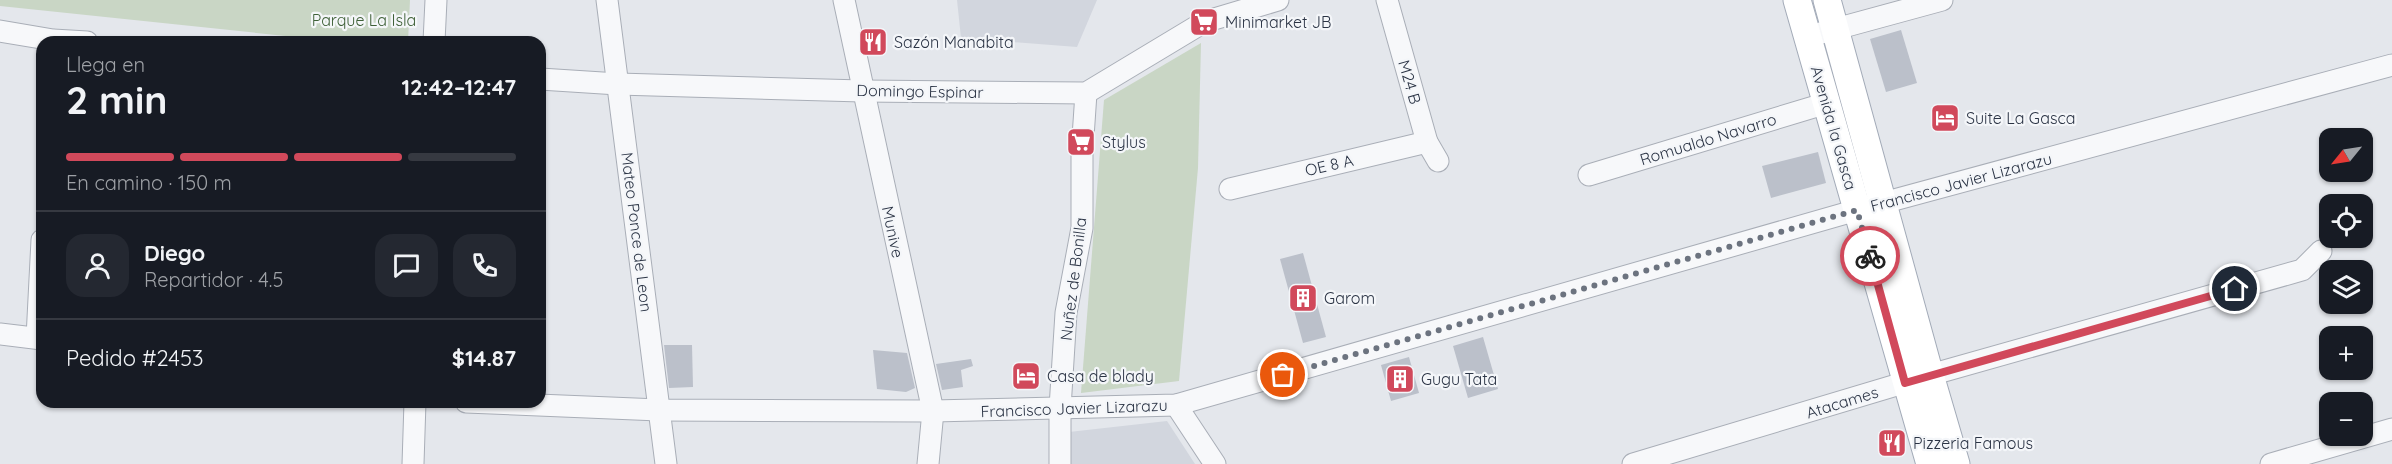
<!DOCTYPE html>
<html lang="es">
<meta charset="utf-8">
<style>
:root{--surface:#171b24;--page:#242831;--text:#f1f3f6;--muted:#9ea1a6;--line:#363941;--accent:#d1495b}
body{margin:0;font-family:Quicksand,sans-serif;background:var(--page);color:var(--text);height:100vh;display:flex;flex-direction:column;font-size:22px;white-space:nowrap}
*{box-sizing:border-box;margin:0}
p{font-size:20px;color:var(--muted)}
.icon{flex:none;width:33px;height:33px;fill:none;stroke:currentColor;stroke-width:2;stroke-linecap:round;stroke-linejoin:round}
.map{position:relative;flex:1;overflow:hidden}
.drawer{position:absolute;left:36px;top:36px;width:510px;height:372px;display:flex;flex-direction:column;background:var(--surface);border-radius:18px;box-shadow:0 2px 4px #0004}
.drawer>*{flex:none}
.needle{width:39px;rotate:240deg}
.tools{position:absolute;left:2319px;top:128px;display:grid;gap:12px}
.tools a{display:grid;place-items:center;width:54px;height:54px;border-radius:12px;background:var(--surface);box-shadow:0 2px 4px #0004;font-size:30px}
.pin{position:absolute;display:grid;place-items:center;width:51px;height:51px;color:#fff;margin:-26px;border:3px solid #fff;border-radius:50%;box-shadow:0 2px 6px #0007}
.courier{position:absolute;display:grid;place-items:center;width:60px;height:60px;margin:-30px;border:4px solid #d1495b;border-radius:50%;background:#fff;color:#222;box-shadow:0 2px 8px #0007}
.head em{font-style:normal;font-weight:700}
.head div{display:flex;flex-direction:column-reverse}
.head{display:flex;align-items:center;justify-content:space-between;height:102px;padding:0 30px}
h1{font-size:39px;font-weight:700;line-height:45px}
.bar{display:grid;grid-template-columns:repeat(4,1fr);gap:9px 6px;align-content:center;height:72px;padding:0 30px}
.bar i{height:8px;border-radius:4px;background:var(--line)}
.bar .on{background:var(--accent)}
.bar p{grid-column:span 4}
.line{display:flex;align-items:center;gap:15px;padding:0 30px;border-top:2px solid var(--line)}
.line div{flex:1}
.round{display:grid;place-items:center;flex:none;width:63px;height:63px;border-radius:18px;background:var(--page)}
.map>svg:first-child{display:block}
.built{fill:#d2d6de}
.green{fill:#c9d6c5}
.building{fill:#bbc0ca}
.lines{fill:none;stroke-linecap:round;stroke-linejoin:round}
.minor-casing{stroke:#a9aeb7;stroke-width:23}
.major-casing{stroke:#a3abb8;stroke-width:29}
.minor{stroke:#f7f8fa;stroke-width:21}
.major{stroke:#fff;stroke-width:27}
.done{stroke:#6c737f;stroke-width:6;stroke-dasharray:0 10.8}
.route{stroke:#d1495b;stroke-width:8}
.labels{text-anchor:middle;stroke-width:4.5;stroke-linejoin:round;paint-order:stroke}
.park-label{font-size:16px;fill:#3f6138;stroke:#f4f6f9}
.poi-label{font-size:16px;fill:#2b3445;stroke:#f4f6f9;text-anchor:start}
.street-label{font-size:16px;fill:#2b3445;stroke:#f4f6f9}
</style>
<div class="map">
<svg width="2392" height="464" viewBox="0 0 2392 464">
<rect width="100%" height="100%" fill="#e4e7ec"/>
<g class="built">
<polygon points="957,0 1097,0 1077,47 961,38"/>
<polygon points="1167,421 1195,464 1070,464 1069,432"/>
</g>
<g class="green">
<polygon points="0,0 410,0 408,42 343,42 0,6"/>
<polygon points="1201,43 1198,168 1179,381 1081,393 1104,100"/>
</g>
<g class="building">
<polygon points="1901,30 1917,83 1886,92 1870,39"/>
<polygon points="1818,152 1826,183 1771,198 1762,166"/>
<polygon points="1303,253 1326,337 1303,343 1280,259"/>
<polygon points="1483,337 1498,389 1468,398 1453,346"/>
<polygon points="664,345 692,345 693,387 669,388"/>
<polygon points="873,350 907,353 915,388 906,392 877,389"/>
<polygon points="1409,357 1419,393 1391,401 1381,365"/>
<polygon points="971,359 973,366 961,370 963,387 942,390 936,364"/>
<polygon points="1898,431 1905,450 1886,455 1880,436"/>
</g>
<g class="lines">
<g class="minor-casing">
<g id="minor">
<polyline points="607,0 666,464"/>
<polyline points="844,0 933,411 928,464"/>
<polyline points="1387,0 1427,142 1438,161"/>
<polyline points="0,31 53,40 87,42"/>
<polyline points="1821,33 1942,0"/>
<polyline points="434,42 436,0"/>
<polyline points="540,79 618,84 862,91 1086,93 1204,22 1278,0"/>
<polyline points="1589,175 1827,103"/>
<polyline points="1230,189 1427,142"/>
<polyline points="0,334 42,339"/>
<polyline points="37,338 42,240"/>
<polyline points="466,402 659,410 933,411 1176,405 1857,210 2392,65"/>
<polyline points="1176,405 1215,464"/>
<polyline points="413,464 415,402"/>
<polyline points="1060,464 1060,408 1066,313 1082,228 1082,152 1086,93"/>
<polyline points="1633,464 1930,375 2302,270 2321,251"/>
<polyline points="2271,464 2392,429"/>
</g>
</g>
<g class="major-casing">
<g id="major">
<polyline points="1797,0 1930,464"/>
<polyline points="1827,0 1930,375 1956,464"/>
</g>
</g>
<use href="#minor" class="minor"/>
<use href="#major" class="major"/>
</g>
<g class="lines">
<polyline class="done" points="1283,375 1857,210 1870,256"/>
<polyline class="route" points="1870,256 1905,383 2235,289"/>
</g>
<defs>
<g id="supermarket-square" transform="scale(1.5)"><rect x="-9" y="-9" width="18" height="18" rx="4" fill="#d1495b" stroke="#f4f6f9"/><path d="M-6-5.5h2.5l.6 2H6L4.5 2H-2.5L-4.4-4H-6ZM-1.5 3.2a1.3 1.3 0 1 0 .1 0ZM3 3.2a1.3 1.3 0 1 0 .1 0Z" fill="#fff"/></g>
<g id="restaurant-square" transform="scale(1.5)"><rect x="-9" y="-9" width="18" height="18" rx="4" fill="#d1495b" stroke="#f4f6f9"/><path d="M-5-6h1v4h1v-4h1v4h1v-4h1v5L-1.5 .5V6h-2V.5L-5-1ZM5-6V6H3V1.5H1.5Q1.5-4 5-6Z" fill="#fff"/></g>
<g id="hotel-square" transform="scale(1.5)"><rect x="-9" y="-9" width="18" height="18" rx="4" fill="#d1495b" stroke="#f4f6f9"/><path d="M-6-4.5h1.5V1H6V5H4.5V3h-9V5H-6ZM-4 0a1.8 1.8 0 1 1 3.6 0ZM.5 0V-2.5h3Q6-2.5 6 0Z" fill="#fff"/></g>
<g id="building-square" transform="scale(1.5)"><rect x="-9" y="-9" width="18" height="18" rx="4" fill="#d1495b" stroke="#f4f6f9"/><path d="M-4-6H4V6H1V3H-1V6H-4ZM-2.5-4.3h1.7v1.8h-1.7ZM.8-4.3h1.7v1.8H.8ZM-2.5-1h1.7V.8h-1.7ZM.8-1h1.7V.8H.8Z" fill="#fff"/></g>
</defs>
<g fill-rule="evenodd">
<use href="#supermarket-square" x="1204" y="22"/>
<use href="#restaurant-square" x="873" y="42"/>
<use href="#hotel-square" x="1945" y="118"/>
<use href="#supermarket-square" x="1081" y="142"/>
<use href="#building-square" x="1303" y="298"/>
<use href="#hotel-square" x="1026" y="376"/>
<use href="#building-square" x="1400" y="379"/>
<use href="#restaurant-square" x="1892" y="443"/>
</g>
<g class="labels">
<g class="park-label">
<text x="364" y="26">Parque La Isla</text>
</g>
<g class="poi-label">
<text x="1225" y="28">Minimarket JB</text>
<text x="894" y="48">Sazón Manabita</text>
<text x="1966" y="124">Suite La Gasca</text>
<text x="1102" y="148">Stylus</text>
<text x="1324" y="304">Garom</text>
<text x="1047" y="382">Casa de blady</text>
<text x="1421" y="385">Gugu Tata</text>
<text x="1913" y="449">Pizzeria Famous</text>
</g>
<g class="street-label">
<text transform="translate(1410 82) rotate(74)" y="6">M24 B</text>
<text transform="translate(920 91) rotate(1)" y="6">Domingo Espinar</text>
<text transform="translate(1834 128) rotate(74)" y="6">Avenida la Gasca</text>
<text transform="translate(1708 139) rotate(-17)" y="6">Romualdo Navarro</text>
<text transform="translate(1329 165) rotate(-13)" y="6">OE 8 A</text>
<text transform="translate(1961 182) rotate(-15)" y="6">Francisco Javier Lizarazu</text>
<text transform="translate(637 232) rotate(83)" y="6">Mateo Ponce de Leon</text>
<text transform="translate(893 232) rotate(78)" y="6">Munive</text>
<text transform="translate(1073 279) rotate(-83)" y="6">Nuñez de Bonilla</text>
<text transform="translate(1842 402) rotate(-17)" y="6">Atacames</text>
<text transform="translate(1074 408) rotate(-2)" y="6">Francisco Javier Lizarazu</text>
</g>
</g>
</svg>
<div class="tools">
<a><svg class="needle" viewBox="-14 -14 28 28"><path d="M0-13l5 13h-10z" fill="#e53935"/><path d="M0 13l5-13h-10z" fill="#9ea1a6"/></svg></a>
<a><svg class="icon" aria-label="locate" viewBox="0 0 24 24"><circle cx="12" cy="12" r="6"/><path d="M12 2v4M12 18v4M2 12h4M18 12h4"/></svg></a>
<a><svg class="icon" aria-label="layers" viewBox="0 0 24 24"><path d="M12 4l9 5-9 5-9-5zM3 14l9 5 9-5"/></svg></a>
<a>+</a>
<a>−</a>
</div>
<div class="pin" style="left:1283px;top:375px;background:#ea580c"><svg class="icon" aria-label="bag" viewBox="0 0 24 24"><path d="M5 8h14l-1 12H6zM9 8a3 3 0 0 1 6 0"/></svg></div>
<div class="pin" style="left:2235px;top:289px;background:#1f2937"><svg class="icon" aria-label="home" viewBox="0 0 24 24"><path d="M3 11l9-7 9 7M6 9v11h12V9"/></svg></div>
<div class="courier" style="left:1870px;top:256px"><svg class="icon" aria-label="bike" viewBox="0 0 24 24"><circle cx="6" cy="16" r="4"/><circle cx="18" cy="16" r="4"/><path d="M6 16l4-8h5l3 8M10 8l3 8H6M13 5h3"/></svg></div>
<section class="drawer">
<div class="head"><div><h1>2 min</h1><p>Llega en</p></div><em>12:42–12:47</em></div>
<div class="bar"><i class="on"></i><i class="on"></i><i class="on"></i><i></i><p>En camino · 150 m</p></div>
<div class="line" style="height:108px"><a class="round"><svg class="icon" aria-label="person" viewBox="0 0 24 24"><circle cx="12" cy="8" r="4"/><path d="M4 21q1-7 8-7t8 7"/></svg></a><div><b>Diego</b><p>Repartidor · 4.5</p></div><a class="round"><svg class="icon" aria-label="chat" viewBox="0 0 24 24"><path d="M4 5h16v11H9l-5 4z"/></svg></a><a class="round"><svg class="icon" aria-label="phone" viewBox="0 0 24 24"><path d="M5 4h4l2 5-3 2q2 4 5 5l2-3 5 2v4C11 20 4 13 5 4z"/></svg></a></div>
<div class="line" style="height:78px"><div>Pedido #2453</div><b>$14.87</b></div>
</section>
</div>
